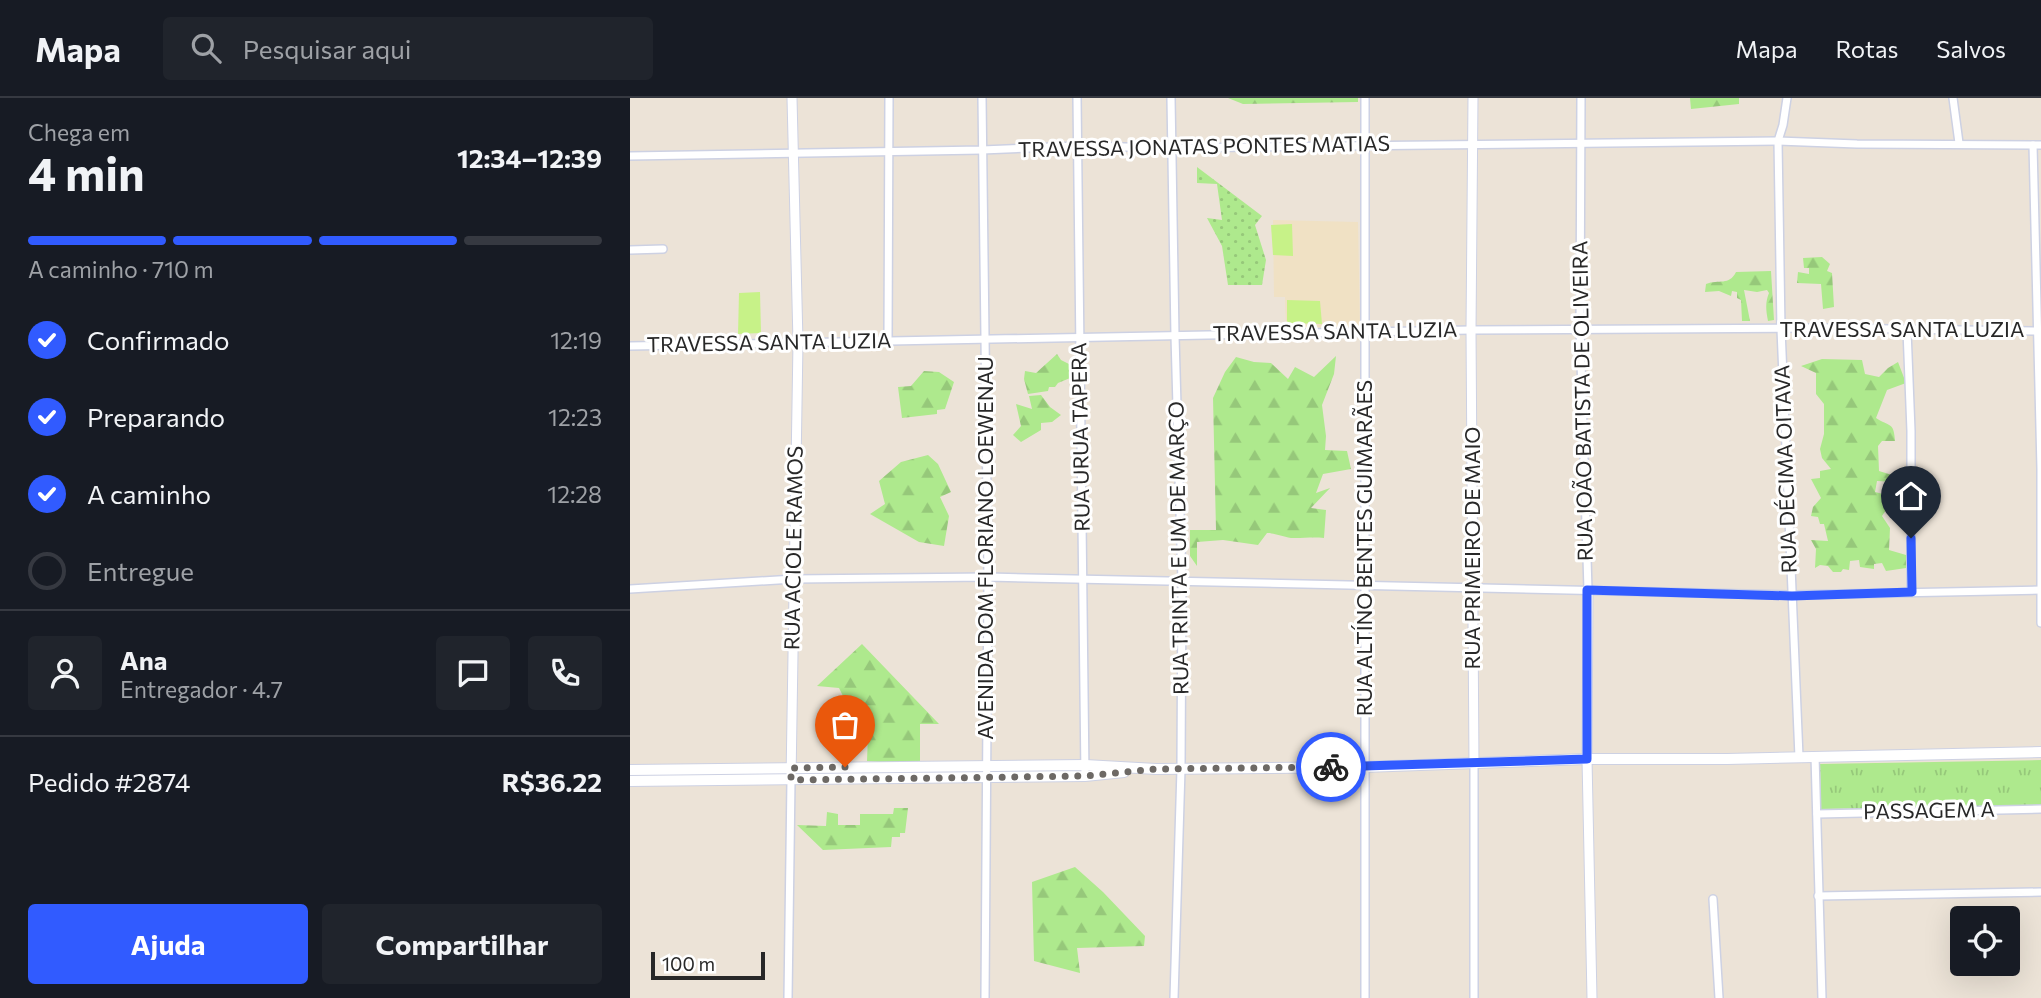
<!DOCTYPE html>
<html lang="pt">
<meta charset="utf-8">
<style>
:root{--surface:#171b24;--page:#20242c;--text:#f1f3f6;--muted:#9ea1a6;--line:#363941;--accent:#315bff}
body{margin:0;font-family:Commissioner,sans-serif;background:var(--page);color:var(--text);height:100vh;display:flex;flex-direction:column;font-size:26px;white-space:nowrap}
*{box-sizing:border-box;margin:0}
p{font-size:23px;color:var(--muted)}
.icon{flex:none;width:38px;height:38px;fill:none;stroke:currentColor;stroke-width:2;stroke-linecap:round;stroke-linejoin:round}
.map{position:relative;flex:1;overflow:hidden}
.sheet{display:flex;flex-direction:column;background:var(--surface);width:630px}
.sheet>*{flex:none}
.tools{position:absolute;left:1320px;top:808px;display:grid;gap:14px}
.tools a{display:grid;place-items:center;width:70px;height:70px;border-radius:7px;background:var(--surface);box-shadow:0 7px 28px #0002;font-size:35px}
.scale{position:absolute;left:21px;bottom:18px;width:114px;box-sizing:border-box;padding-left:7px;border:4px solid #282828;border-top:0;font-size:19px;line-height:24px;white-space:nowrap;color:#282828;-webkit-text-stroke:5px #fff;paint-order:stroke}
.pin{position:absolute;display:grid;place-items:center;width:60px;height:60px;color:#fff;margin:-72px -30px;border-radius:50% 50% 50% 0;rotate:-45deg;box-shadow:0 0 7px #0007}
.pin .icon{rotate:45deg}
.courier{position:absolute;display:grid;place-items:center;width:70px;height:70px;margin:-35px;border:5px solid #315bff;border-radius:50%;background:#fff;color:#222;box-shadow:0 2px 9px #0007}
.summary em{font-style:normal;font-weight:700}
.summary div{display:flex;flex-direction:column-reverse}
.summary{display:flex;align-items:center;justify-content:space-between;height:119px;padding:0 28px}
h1{font-size:46px;font-weight:700;line-height:52px}
.bar{display:grid;grid-template-columns:repeat(4,1fr);gap:10px 7px;align-content:center;height:84px;padding:0 28px}
.bar i{height:9px;border-radius:5px;background:var(--line)}
.bar .on{background:var(--accent)}
.bar p{grid-column:span 4}
.line{display:flex;align-items:center;gap:18px;padding:0 28px;border-top:2px solid var(--line)}
.line div{flex:1}
.round{display:grid;place-items:center;flex:none;width:74px;height:74px;border-radius:7px;background:var(--page)}
ol{padding:0 28px;list-style:none}
li{display:flex;align-items:center;gap:21px;height:77px}
li p{margin-inline-start:auto}
li .icon{padding:7px;border-radius:50%;background:var(--accent);color:#fff;stroke-width:4}
li:last-child{color:var(--muted)}
li i{width:38px;height:38px;border:4px solid var(--line);border-radius:50%}
.button{display:flex;gap:14px;margin-top:auto;padding:14px 28px}
.button a{flex:1;height:80px;border-radius:7px;background:var(--accent);color:#fff;font-size:28px;font-weight:700;line-height:80px;text-align:center}
.button a+a{background:var(--page);color:var(--text)}
header{display:flex;align-items:center;gap:42px;box-sizing:border-box;height:98px;padding:0 35px;background:var(--surface);border-bottom:2px solid var(--line)}
header strong{font-size:33px}
nav{display:flex;gap:38px;margin-inline-start:auto;font-size:24px}
.search{width:490px;height:63px;background:var(--page);display:flex;align-items:center;gap:18px;box-sizing:border-box;padding:0 24px;border-radius:7px;color:var(--muted);font-size:26px}
main{display:flex;flex:1;min-height:0}
.map>svg:first-child{display:block}
.education{fill:#f0e1c4}
.grass{fill:url(#grass-dots)}
.forest{fill:url(#forest-firs)}
.park{fill:url(#park-tufts)}
.pitch{fill:#c7f288}
.lines{fill:none;stroke-linecap:round;stroke-linejoin:round}
.minor-casing{stroke:#cdd1e3;stroke-width:10}
.tertiary-casing{stroke:#cdd1e3;stroke-width:11}
.secondary-casing{stroke:#cdd1e3;stroke-width:12}
.minor{stroke:#fff;stroke-width:7}
.tertiary{stroke:#fff;stroke-width:9}
.secondary{stroke:#fff;stroke-width:10}
.done{stroke:#6d6965;stroke-width:7;stroke-dasharray:0 12.6}
.route{stroke:#315bff;stroke-width:9}
.labels{text-anchor:middle;stroke-width:6;stroke-linejoin:round;paint-order:stroke}
.street-label{font-size:21px;fill:#282828;stroke:#fff}
</style>
<header>
<strong>Mapa</strong>
<div class="search"><svg class="icon" aria-label="search" viewBox="0 0 24 24"><circle cx="10" cy="10" r="6"/><path d="M15 15l6 6"/></svg>Pesquisar aqui</div>
<nav><a>Mapa</a><a>Rotas</a><a>Salvos</a></nav>
</header>
<main>
<section class="sheet">
<div class="summary"><div><h1>4 min</h1><p>Chega em</p></div><em>12:34–12:39</em></div>
<div class="bar"><i class="on"></i><i class="on"></i><i class="on"></i><i></i><p>A caminho · 710 m</p></div>
<ol>
<li><svg class="icon" aria-label="check" viewBox="0 0 24 24"><path d="M5 12l5 5 9-10"/></svg>Confirmado<p>12:19</p></li>
<li><svg class="icon" aria-label="check" viewBox="0 0 24 24"><path d="M5 12l5 5 9-10"/></svg>Preparando<p>12:23</p></li>
<li><svg class="icon" aria-label="check" viewBox="0 0 24 24"><path d="M5 12l5 5 9-10"/></svg>A caminho<p>12:28</p></li>
<li><i></i>Entregue</li>
</ol>
<div class="line" style="height:126px"><a class="round"><svg class="icon" aria-label="person" viewBox="0 0 24 24"><circle cx="12" cy="8" r="4"/><path d="M4 21q1-7 8-7t8 7"/></svg></a><div><b>Ana</b><p>Entregador · 4.7</p></div><a class="round"><svg class="icon" aria-label="chat" viewBox="0 0 24 24"><path d="M4 5h16v11H9l-5 4z"/></svg></a><a class="round"><svg class="icon" aria-label="phone" viewBox="0 0 24 24"><path d="M5 4h4l2 5-3 2q2 4 5 5l2-3 5 2v4C11 20 4 13 5 4z"/></svg></a></div>
<div class="line" style="height:91px"><div>Pedido #2874</div><b>R$36.22</b></div>
<div class="button"><a>Ajuda</a><a>Compartilhar</a></div>
</section>
<div class="map">
<svg width="1411" height="900" viewBox="0 0 1411 900">
<defs>
<pattern id="grass-dots" width="8" height="8" patternUnits="userSpaceOnUse" patternTransform="scale(1.75)"><rect width="8" height="8" fill="#aee98d"/><path d="M2 2h.1M6 6h.1" fill="none" stroke="#96c87a" stroke-width="1.8" stroke-linecap="round"/></pattern>
<pattern id="forest-firs" width="22" height="20" patternUnits="userSpaceOnUse" patternTransform="scale(1.75)"><rect width="22" height="20" fill="#aee98d"/><path d="M5 1l3.5 6h-7zM16 11l3.5 6h-7z" fill="#96c87a"/></pattern>
<pattern id="park-tufts" width="24" height="20" patternUnits="userSpaceOnUse" patternTransform="scale(1.75)"><rect width="24" height="20" fill="#aee98d"/><path d="M3 7l-1-3M5 7V3M7 7l1-3M15 17l-1-3M17 17v-4M19 17l1-3" fill="none" stroke="#96c87a"/></pattern>
</defs>
<rect width="100%" height="100%" fill="#ece3d7"/>
<polygon class="education" points="643,122 728,124 730,230 656,229 655,199 644,199"/>
<polygon class="grass" points="567,69 632,118 625,127 636,162 632,187 598,187 592,148 577,120 592,122 587,86 567,85"/>
<g class="forest">
<polygon points="598,0 728,0 728,4 613,6"/>
<polygon points="1060,0 1109,0 1109,6 1061,11"/>
<polygon points="1192,159 1200,166 1197,173 1202,175 1204,209 1193,211 1191,186 1167,185 1168,174 1179,176 1179,170 1174,170 1173,160"/>
<path d="M1141,173L1144,222L1138,223C1136,212 1135,205 1139,195L1137,192L1127,194L1114,192L1120,223H1112L1111,202L1107,200V194L1102,193L1101,198L1089,193L1075,194L1076,186C1089,181 1099,188 1106,174Z"/>
<polygon points="427,256 431,262 443,268 445,278 428,285 425,289 419,289 418,293 398,296 394,281 395,273 406,275"/>
<path d="M706,258L704,276L692,307L696,338L695,352L717,353L721,371L693,376L686,395L700,390L681,410L696,412L694,440C684,439 675,440 665,440C658,441 647,435 637,435L628,447L593,442L567,444V468L560,458V432H586L583,300L595,274L606,259L624,264L641,265L658,281L665,269L684,279Z"/>
<path d="M1192,261L1232,262L1235,276L1249,279L1258,270L1268,264L1276,285L1257,292L1246,320C1259,329 1264,323 1265,343H1252L1248,348L1249,373L1262,377L1264,384L1247,383L1245,394L1261,398L1260,404L1268,408L1267,412H1256L1252,418L1260,430L1259,452L1276,457L1278,460L1276,470L1256,473L1252,465L1244,466V471L1230,469L1229,462L1220,463L1219,472L1213,471L1211,474H1203L1198,468L1190,467L1185,470L1186,451L1181,442L1198,443L1194,426H1190L1188,419L1181,418L1183,409L1191,400L1181,381L1190,380V373L1201,371L1192,360L1190,351L1194,336V306L1186,296V275L1171,268Z"/>
<polygon points="294,273 309,274 324,284 315,311 307,312 307,316 272,320 268,289 281,288"/>
<polygon points="411,297 420,309 431,317 422,324 411,325 411,332 391,344 383,337 391,328 386,306 402,311 399,298"/>
<polygon points="298,357 308,366 321,394 310,399 319,418 314,448 289,444 240,416 255,406 249,383 271,364"/>
<polygon points="232,546 309,626 290,626 290,667 237,663 238,637 222,635 216,604 209,590 187,588"/>
<polygon points="264,710 278,710 275,735 270,735 270,739 262,739 261,749 193,752 167,727 196,728 197,714 208,716 208,727 230,727 230,716 263,716"/>
<polygon points="445,769 473,794 515,838 514,848 447,850 450,875 404,863 402,784"/>
</g>
<polygon class="park" points="1411,662 1411,707 1191,711 1190,666"/>
<g class="pitch">
<polygon points="662,126 663,158 643,157 641,127"/>
<polygon points="130,194 131,235 108,236 109,195"/>
<polygon points="657,202 690,203 692,226 657,225"/>
</g>
<g class="lines">
<g class="minor-casing">
<g id="minor">
<polyline points="352,0 358,479 355,900"/>
<polyline points="447,0 455,678"/>
<polyline points="541,0 545,238 552,484 551,671 544,900"/>
<polyline points="951,0 950,231 958,492"/>
<polyline points="1157,0 1153,27 1148,43 1151,231 1169,659"/>
<polyline points="1323,0 1329,45"/>
<polyline points="1403,47 1411,371 1411,525"/>
<polyline points="0,58 352,52 448,48 542,50 1148,43 1227,46 1411,47"/>
<polyline points="0,152 33,151"/>
<polyline points="1277,232 1281,333 1281,494"/>
<polyline points="258,243 259,0"/>
<polyline points="0,248 841,232 1191,230 1411,233"/>
<polyline points="0,491 164,481 358,479 1162,497 1411,492"/>
<polyline points="1185,658 1192,900"/>
<polyline points="1187,716 1411,711"/>
<polyline points="1188,798 1411,794"/>
<polyline points="1083,801 1089,900"/>
<polyline points="158,900 161,682"/>
<polyline points="735,900 735,0"/>
<polyline points="844,900 844,666"/>
</g>
</g>
<g class="tertiary-casing">
<g id="tertiary">
<polyline points="843,0 841,232 844,666"/>
<polyline points="958,492 957,661 962,900"/>
<polyline points="161,682 168,244 162,0"/>
</g>
</g>
<g class="secondary-casing">
<g id="secondary">
<polyline points="0,672 455,667 526,671 734,669 957,661 1097,661 1411,654"/>
<polyline points="0,683 455,678 494,674"/>
</g>
</g>
<use href="#minor" class="minor"/>
<use href="#tertiary" class="tertiary"/>
<use href="#secondary" class="secondary"/>
</g>
<g class="lines">
<polyline class="done" points="215,669 161,670 161,682 455,678 526,671 701,669"/>
<polyline class="route" points="701,669 957,661 957,492 1162,498 1282,494 1281,440"/>
</g>
<g class="labels">
<g class="street-label">
<text transform="translate(574 49) rotate(-1)" y="7">TRAVESSA JONATAS PONTES MATIAS</text>
<text x="1272" y="239">TRAVESSA SANTA LUZIA</text>
<text transform="translate(705 234) rotate(-1)" y="7">TRAVESSA SANTA LUZIA</text>
<text transform="translate(139 245) rotate(-1)" y="7">TRAVESSA SANTA LUZIA</text>
<text transform="translate(953 303) rotate(-91)" y="7">RUA JOÃO BATISTA DE OLIVEIRA</text>
<text transform="translate(451 339) rotate(-91)" y="7">RUA URUA TAPERA</text>
<text transform="translate(1156 371) rotate(-92)" y="7">RUA DÉCIMA OITAVA</text>
<text transform="translate(164 450) rotate(-89)" y="7">RUA ACIOLE RAMOS</text>
<text transform="translate(356 450) rotate(-90)" y="7">AVENIDA DOM FLORIANO LOEWENAU</text>
<text transform="translate(549 450) rotate(-91)" y="7">RUA TRINTA E UM DE MARÇO</text>
<text transform="translate(735 450) rotate(-90)" y="7">RUA ALTÍNO BENTES GUIMARÃES</text>
<text transform="translate(843 450) rotate(-90)" y="7">RUA PRIMEIRO DE MAIO</text>
<text transform="translate(1299 713) rotate(-1)" y="7">PASSAGEM A</text>
</g>
</g>
</svg>
<div class="tools">
<a><svg class="icon" aria-label="locate" viewBox="0 0 24 24"><circle cx="12" cy="12" r="6"/><path d="M12 2v4M12 18v4M2 12h4M18 12h4"/></svg></a>
</div>
<div class="scale">100 m</div>
<div class="pin" style="left:215px;top:669px;background:#ea580c"><svg class="icon" aria-label="bag" viewBox="0 0 24 24"><path d="M5 8h14l-1 12H6zM9 8a3 3 0 0 1 6 0"/></svg></div>
<div class="pin" style="left:1281px;top:440px;background:#1f2937"><svg class="icon" aria-label="home" viewBox="0 0 24 24"><path d="M3 11l9-7 9 7M6 9v11h12V9"/></svg></div>
<div class="courier" style="left:701px;top:669px"><svg class="icon" aria-label="bike" viewBox="0 0 24 24"><circle cx="6" cy="16" r="4"/><circle cx="18" cy="16" r="4"/><path d="M6 16l4-8h5l3 8M10 8l3 8H6M13 5h3"/></svg></div>
</div>
</main>
